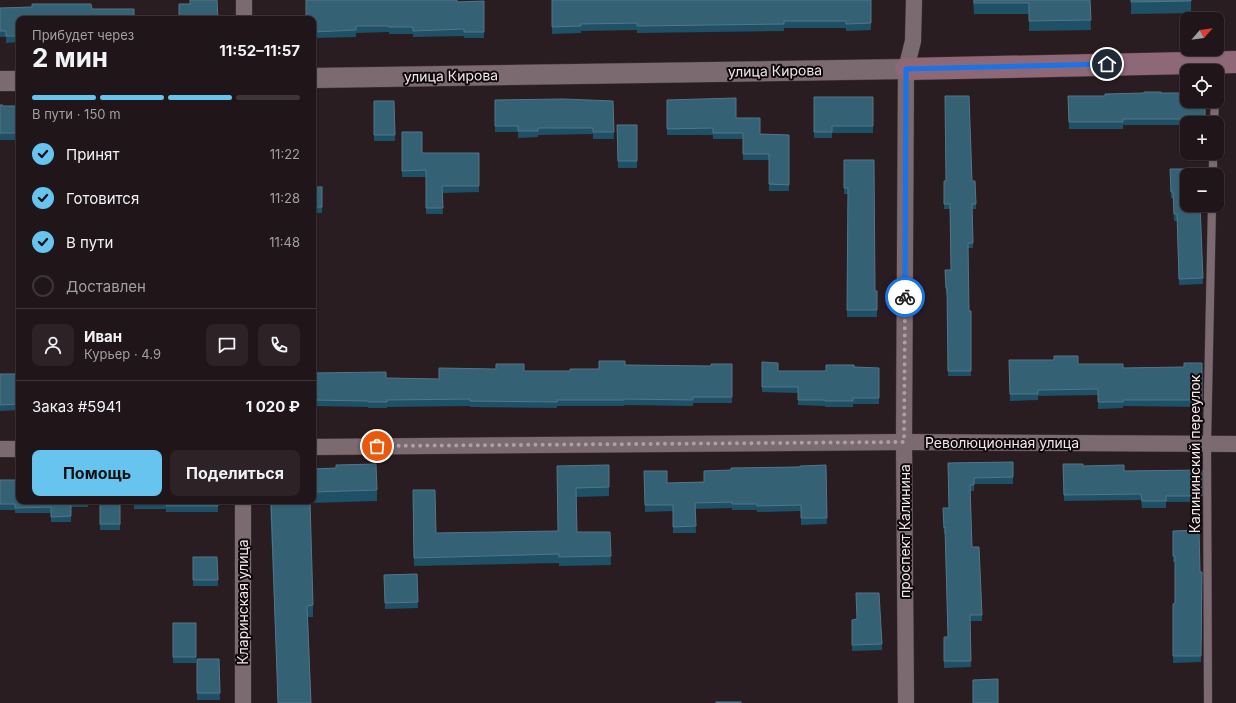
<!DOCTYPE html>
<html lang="ru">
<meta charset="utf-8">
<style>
:root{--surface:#20161a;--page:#2d2327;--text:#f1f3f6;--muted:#a29fa2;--line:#3d3539;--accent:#66c4ef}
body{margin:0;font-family:Inter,sans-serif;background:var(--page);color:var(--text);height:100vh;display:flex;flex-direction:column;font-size:15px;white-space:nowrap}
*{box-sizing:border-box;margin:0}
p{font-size:13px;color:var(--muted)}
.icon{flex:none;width:22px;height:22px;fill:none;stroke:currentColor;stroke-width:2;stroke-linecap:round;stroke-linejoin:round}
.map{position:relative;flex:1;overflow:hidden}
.sheet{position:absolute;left:16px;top:16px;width:300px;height:488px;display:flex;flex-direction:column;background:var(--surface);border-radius:8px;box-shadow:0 1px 3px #0004,0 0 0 1px var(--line)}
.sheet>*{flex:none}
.needle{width:26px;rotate:62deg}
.tools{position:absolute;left:1180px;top:12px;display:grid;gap:8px}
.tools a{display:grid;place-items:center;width:44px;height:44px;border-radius:8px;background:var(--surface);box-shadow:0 1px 3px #0004,0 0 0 1px var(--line);font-size:20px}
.pin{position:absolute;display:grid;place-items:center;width:34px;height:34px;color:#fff;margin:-17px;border:2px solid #fff;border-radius:50%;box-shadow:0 1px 4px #0007}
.courier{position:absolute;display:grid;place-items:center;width:40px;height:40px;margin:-20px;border:3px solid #1a73e8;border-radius:50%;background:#fff;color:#222;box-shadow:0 1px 5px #0007}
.head em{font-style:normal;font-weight:700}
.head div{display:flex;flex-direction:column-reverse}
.head{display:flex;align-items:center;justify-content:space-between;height:68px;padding:0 16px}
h1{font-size:26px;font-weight:700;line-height:30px}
.bar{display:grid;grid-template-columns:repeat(4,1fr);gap:6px 4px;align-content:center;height:48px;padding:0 16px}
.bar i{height:5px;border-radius:3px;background:var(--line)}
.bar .active{background:var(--accent)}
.bar p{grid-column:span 4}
.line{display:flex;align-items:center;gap:10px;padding:0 16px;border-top:1px solid var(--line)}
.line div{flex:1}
.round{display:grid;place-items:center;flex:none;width:42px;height:42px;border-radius:8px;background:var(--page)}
ol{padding:0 16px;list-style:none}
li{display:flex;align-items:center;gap:12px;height:44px}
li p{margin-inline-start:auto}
li .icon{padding:4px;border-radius:50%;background:var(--accent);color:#111;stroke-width:4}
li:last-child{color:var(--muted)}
li i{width:22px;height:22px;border:2px solid var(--line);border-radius:50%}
.primary-button{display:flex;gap:8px;margin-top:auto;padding:8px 16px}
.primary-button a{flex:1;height:46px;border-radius:8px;background:var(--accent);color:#111;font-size:16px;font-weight:700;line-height:46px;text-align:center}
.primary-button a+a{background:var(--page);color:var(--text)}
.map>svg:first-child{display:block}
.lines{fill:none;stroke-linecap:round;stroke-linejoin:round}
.service-casing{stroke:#43383c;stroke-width:9}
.minor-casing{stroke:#43383c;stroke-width:17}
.tertiary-casing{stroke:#43383c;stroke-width:21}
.secondary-casing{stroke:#43383c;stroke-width:23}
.service{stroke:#7b6a70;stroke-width:8}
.minor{stroke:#7b6a70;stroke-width:16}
.tertiary{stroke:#7b6a70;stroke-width:20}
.secondary{stroke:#8e6877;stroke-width:22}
.wall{fill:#1e5166}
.building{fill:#346174;stroke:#527687}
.done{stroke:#aba0a4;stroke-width:4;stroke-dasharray:0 7.2}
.route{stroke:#1a73e8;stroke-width:5}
.labels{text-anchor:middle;stroke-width:4;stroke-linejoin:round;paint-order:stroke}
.street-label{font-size:14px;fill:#f0e7ea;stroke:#0f090b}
</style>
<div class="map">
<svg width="1236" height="703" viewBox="0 0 1236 703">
<rect width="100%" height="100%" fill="#2a1d22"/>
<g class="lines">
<g class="service-casing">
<g id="service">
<polyline points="1214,123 1215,101"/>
<polyline points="1213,175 1213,153"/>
<polyline points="1208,703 1207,444 1212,205"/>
</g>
</g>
<g class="minor-casing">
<g id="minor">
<polyline points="244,19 244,0"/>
<polyline points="313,447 904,442 1236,444"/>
<polyline points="0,449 19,449"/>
<polyline points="243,501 243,703"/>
<polyline points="906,703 904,442 906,69 913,41 914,0"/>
</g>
</g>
<g class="tertiary-casing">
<g id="tertiary">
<polyline points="313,78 906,69"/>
<polyline points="0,81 19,81"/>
</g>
</g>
<g class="secondary-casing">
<polyline id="secondary" points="906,69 1236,62"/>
</g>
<use href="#service" class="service"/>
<use href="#minor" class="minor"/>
<use href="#tertiary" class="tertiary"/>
<use href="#secondary" class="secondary"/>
</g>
<g class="wall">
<polygon points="552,0 871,0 871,30 846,31 846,28 784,28 784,31 637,33 637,30 581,31 581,33 552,34"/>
<polygon points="973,0 1090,0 1091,30 1029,31 1029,14 974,14"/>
<polygon points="1131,0 1191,0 1191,13 1131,14"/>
<polygon points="484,1 484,38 464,38 464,36 413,37 413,34 389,34 389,32 356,33 356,37 313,38 313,19 457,2"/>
<polygon points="91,4 19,19 19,42 6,43 6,37 0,37 0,8 32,7"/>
<polygon points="1161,93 1205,101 1205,123 1187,123 1187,125 1123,125 1123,129 1069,129 1068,96 1105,96"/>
<polygon points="814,97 873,97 873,133 832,133 832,138 814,138"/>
<rect x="313" y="100" width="1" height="30"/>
<polygon points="495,100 613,101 614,139 593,139 593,134 538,135 538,137 518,138 518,132 495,132"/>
<polygon points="667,100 736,118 760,134 789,135 789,191 769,191 769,160 743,160 743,139 713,139 713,135 667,135"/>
<polygon points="374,101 394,101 395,141 374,141"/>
<polygon points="0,105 3,106 19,106 19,140 0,140"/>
<polygon points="617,125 637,125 637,168 618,168"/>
<polygon points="402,132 422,153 479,153 479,192 442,193 443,214 426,214 426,177 402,177"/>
<polygon points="844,160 875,291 877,291 877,317 847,317 848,194 844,194"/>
<polygon points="1170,169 1200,205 1203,284 1179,285 1177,221 1174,221 1173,198 1171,198"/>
<polygon points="944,181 972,181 976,204 976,209 972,209 973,248 968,248 969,311 971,311 971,376 948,376 947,294 946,294 945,270 951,270 950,209 944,209"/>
<rect x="313" y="187" width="9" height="26"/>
<polygon points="1009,360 1123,368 1184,367 1202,363 1202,407 1123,406 1123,408 1098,409 1098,395 1038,396 1038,400 1010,401"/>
<polygon points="762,362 778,371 826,371 854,367 879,368 879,404 853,404 853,407 825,407 825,406 798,405 798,393 762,392"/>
<polygon points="732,364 732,403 693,403 693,406 624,405 624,406 557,406 557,408 470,407 470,406 387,407 387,408 368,408 368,407 313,406 313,373 386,378 439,379 524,371 570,371 599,369 625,365 711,366"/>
<polygon points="0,374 19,374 19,410 0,411"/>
<polygon points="1013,462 1013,484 974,484 974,491 970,491 972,547 982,615 982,621 970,621 971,667 944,668 944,637 948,637 945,534 944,534 943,508 949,508 948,463"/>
<polygon points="1063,464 1124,471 1202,470 1202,502 1166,502 1166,508 1142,508 1141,500 1064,501"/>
<polygon points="609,465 609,496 576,497 577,532 610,532 611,565 559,566 559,563 414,566 413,490 436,533 558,531 557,466"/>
<polygon points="826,465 827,524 801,525 801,511 757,512 757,510 732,510 732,508 695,509 696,533 673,533 673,511 645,512 644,471 667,483 704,482 731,470"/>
<polygon points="313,469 377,490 377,501 310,503 313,605 313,617 308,617 311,703 278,703 270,501 313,501"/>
<polygon points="0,480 88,501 88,507 71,507 71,522 51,522 51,513 15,513 15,510 0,510"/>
<rect x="100" y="501" width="20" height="29"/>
<polygon points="134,501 218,501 218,512 166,512 166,509 134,509"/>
<polygon points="1173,531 1200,572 1202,572 1201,662 1173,663 1173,604 1175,603 1175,562 1173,562"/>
<polygon points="193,557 217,557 218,586 193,586"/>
<polygon points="417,574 418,608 385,609 384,575"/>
<polygon points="857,619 882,644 882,650 852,651 852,620"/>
<rect x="173" y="623" width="23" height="40"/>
<polygon points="197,659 219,659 220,700 197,700"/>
</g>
<g class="building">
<polygon points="190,0 217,0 218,19 179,19 179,4 190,4"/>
<polygon points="306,0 457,0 457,2 484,1 484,32 464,32 464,29 413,31 413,27 389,27 389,26 356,26 356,30 313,32 313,19 306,19"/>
<polygon points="552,0 871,0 871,23 846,24 846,21 784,21 784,24 637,26 637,23 581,24 581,26 552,27"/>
<polygon points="974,0 1090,0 1091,20 1029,21 1029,3 974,3"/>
<polygon points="1131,0 1191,0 1191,1 1131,2"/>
<polygon points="32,4 91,4 92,9 134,9 134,19 19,19 19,36 6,36 6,31 0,31 0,8 32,7"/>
<polygon points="1144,92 1161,92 1161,93 1187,93 1187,101 1205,101 1205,119 1123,119 1123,122 1069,122 1068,96 1105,96 1105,94 1144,93"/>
<polygon points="945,96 969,96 972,181 975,181 976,204 972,204 973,243 968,243 969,311 971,311 971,371 948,371 947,288 946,288 945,270 951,270 950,204 944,204 944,181 946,181"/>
<polygon points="814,97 873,97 873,126 832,126 832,132 814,132"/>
<polygon points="736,98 736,118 760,118 760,134 789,135 789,185 769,184 769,154 743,154 743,133 713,133 713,128 667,129 667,100"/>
<polygon points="563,99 613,101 614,132 593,132 593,128 538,128 538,131 518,131 518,126 495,126 495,100"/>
<rect x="313" y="100" width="1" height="24"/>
<polygon points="374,101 394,101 395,135 374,135"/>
<polygon points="0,105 3,105 3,106 19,106 19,133 0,133"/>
<polygon points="617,125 637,125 637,161 618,161"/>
<polygon points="402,132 422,132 422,153 479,153 479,186 442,186 443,208 426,208 426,170 402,171"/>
<polygon points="844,160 874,160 875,291 877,291 877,310 847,310 848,188 844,188"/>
<polygon points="1170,169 1199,169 1199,175 1187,175 1187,205 1200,205 1203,278 1179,279 1177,214 1174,214 1173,192 1171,192"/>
<rect x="313" y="187" width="9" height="20"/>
<polygon points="1054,356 1078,356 1078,364 1123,364 1123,368 1184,367 1184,363 1202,363 1202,400 1123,400 1123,402 1098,402 1098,389 1038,390 1038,394 1010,394 1009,360 1054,360"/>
<polygon points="599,361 625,361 625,365 711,366 711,364 732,364 732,397 693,397 693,400 624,399 624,400 557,400 557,402 470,401 470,399 387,400 387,402 368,402 368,401 313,400 313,373 386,372 386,378 439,379 439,368 496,369 496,364 524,364 524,371 570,371 570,369 599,369"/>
<polygon points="762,362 778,363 778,371 826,371 826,365 854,365 854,367 879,368 879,398 853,398 853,401 825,401 825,400 798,400 798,387 762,387"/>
<polygon points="0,374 19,374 19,404 0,405"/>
<polygon points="1013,462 1013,477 974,478 974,485 970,485 972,547 979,547 982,615 970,615 971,661 944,661 944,637 948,637 945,527 944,528 943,508 949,508 948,463"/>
<polygon points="376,464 377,490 313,492 313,469 336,468 336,465"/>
<polygon points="1063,464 1083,464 1083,466 1124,465 1124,471 1202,470 1202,496 1166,496 1166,501 1142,501 1141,494 1064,495"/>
<polygon points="609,465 609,487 576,488 577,532 610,532 611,556 559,557 559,554 414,558 413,490 435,490 436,533 558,531 557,466"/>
<polygon points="826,465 827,518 801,518 801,505 757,506 757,504 732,504 732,502 695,503 696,526 673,527 673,505 645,505 644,471 667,471 667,483 704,482 704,471 731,470 731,468 800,467 800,466"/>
<polygon points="0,480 19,480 19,501 88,501 71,502 71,516 51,517 51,507 15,508 15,504 0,504"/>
<rect x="100" y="501" width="20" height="23"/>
<polygon points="134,501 218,501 218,506 166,506 166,503 134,503"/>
<polygon points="271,501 310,501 313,605 307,606 311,703 278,703"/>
<polygon points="1199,530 1200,572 1202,572 1201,656 1173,656 1173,604 1175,603 1175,556 1173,556 1173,531"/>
<polygon points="193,557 217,557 218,580 193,580"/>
<polygon points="417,574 418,602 385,603 384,575"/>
<polygon points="856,593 879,593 882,644 852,645 852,620 857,619"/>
<rect x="173" y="623" width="23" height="34"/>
<polygon points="197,659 219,659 220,693 197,693"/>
<polygon points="998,679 998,703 973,703 973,680"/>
<rect x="716" y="702" width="25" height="1"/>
</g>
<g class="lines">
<polyline class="done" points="377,446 904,442 905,297"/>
<polyline class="route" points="905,297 906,69 1107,64"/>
</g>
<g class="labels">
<g class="street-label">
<text transform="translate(775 71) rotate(-1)" y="5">улица Кирова</text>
<text transform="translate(451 76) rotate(-1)" y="5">улица Кирова</text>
<text x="1002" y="448">Революционная улица</text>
<text transform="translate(1195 454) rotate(-90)" y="5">Калининский переулок</text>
<text transform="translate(905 531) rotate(-90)" y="5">проспект Калинина</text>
<text transform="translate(243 602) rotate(-90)" y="5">Кларинская улица</text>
</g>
</g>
</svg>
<div class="tools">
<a><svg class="needle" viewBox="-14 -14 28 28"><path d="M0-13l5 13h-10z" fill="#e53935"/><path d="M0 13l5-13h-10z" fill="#a29fa2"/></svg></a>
<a><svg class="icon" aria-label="locate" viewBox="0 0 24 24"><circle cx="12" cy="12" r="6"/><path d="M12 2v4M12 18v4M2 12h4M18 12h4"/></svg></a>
<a>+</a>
<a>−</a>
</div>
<div class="pin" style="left:377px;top:446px;background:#ea580c"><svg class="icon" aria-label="bag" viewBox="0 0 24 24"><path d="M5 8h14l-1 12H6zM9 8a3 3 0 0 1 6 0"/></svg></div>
<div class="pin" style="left:1107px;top:64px;background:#1f2937"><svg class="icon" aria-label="home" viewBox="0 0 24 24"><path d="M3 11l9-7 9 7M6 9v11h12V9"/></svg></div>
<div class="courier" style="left:905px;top:297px"><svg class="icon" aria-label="bike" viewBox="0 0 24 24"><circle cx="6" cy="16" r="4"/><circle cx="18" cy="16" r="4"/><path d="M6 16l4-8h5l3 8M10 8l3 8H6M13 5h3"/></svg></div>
<section class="sheet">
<div class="head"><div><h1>2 мин</h1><p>Прибудет через</p></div><em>11:52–11:57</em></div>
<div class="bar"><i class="active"></i><i class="active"></i><i class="active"></i><i></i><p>В пути · 150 m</p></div>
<ol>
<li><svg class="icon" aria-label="check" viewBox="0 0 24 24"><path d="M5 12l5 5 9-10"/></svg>Принят<p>11:22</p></li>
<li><svg class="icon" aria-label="check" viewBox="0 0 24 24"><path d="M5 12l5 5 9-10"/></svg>Готовится<p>11:28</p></li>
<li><svg class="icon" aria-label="check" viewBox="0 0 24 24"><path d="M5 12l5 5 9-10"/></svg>В пути<p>11:48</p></li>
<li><i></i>Доставлен</li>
</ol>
<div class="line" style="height:72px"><a class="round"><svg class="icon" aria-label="person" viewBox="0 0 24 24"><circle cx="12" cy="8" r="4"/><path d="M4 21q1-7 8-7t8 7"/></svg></a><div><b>Иван</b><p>Курьер · 4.9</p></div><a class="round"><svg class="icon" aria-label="chat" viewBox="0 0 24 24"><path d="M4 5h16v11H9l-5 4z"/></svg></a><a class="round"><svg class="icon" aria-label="phone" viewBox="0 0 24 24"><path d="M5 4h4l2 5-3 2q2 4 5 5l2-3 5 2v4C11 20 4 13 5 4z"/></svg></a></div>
<div class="line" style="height:52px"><div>Заказ #5941</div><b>1 020 ₽</b></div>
<div class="primary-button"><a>Помощь</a><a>Поделиться</a></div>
</section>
</div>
